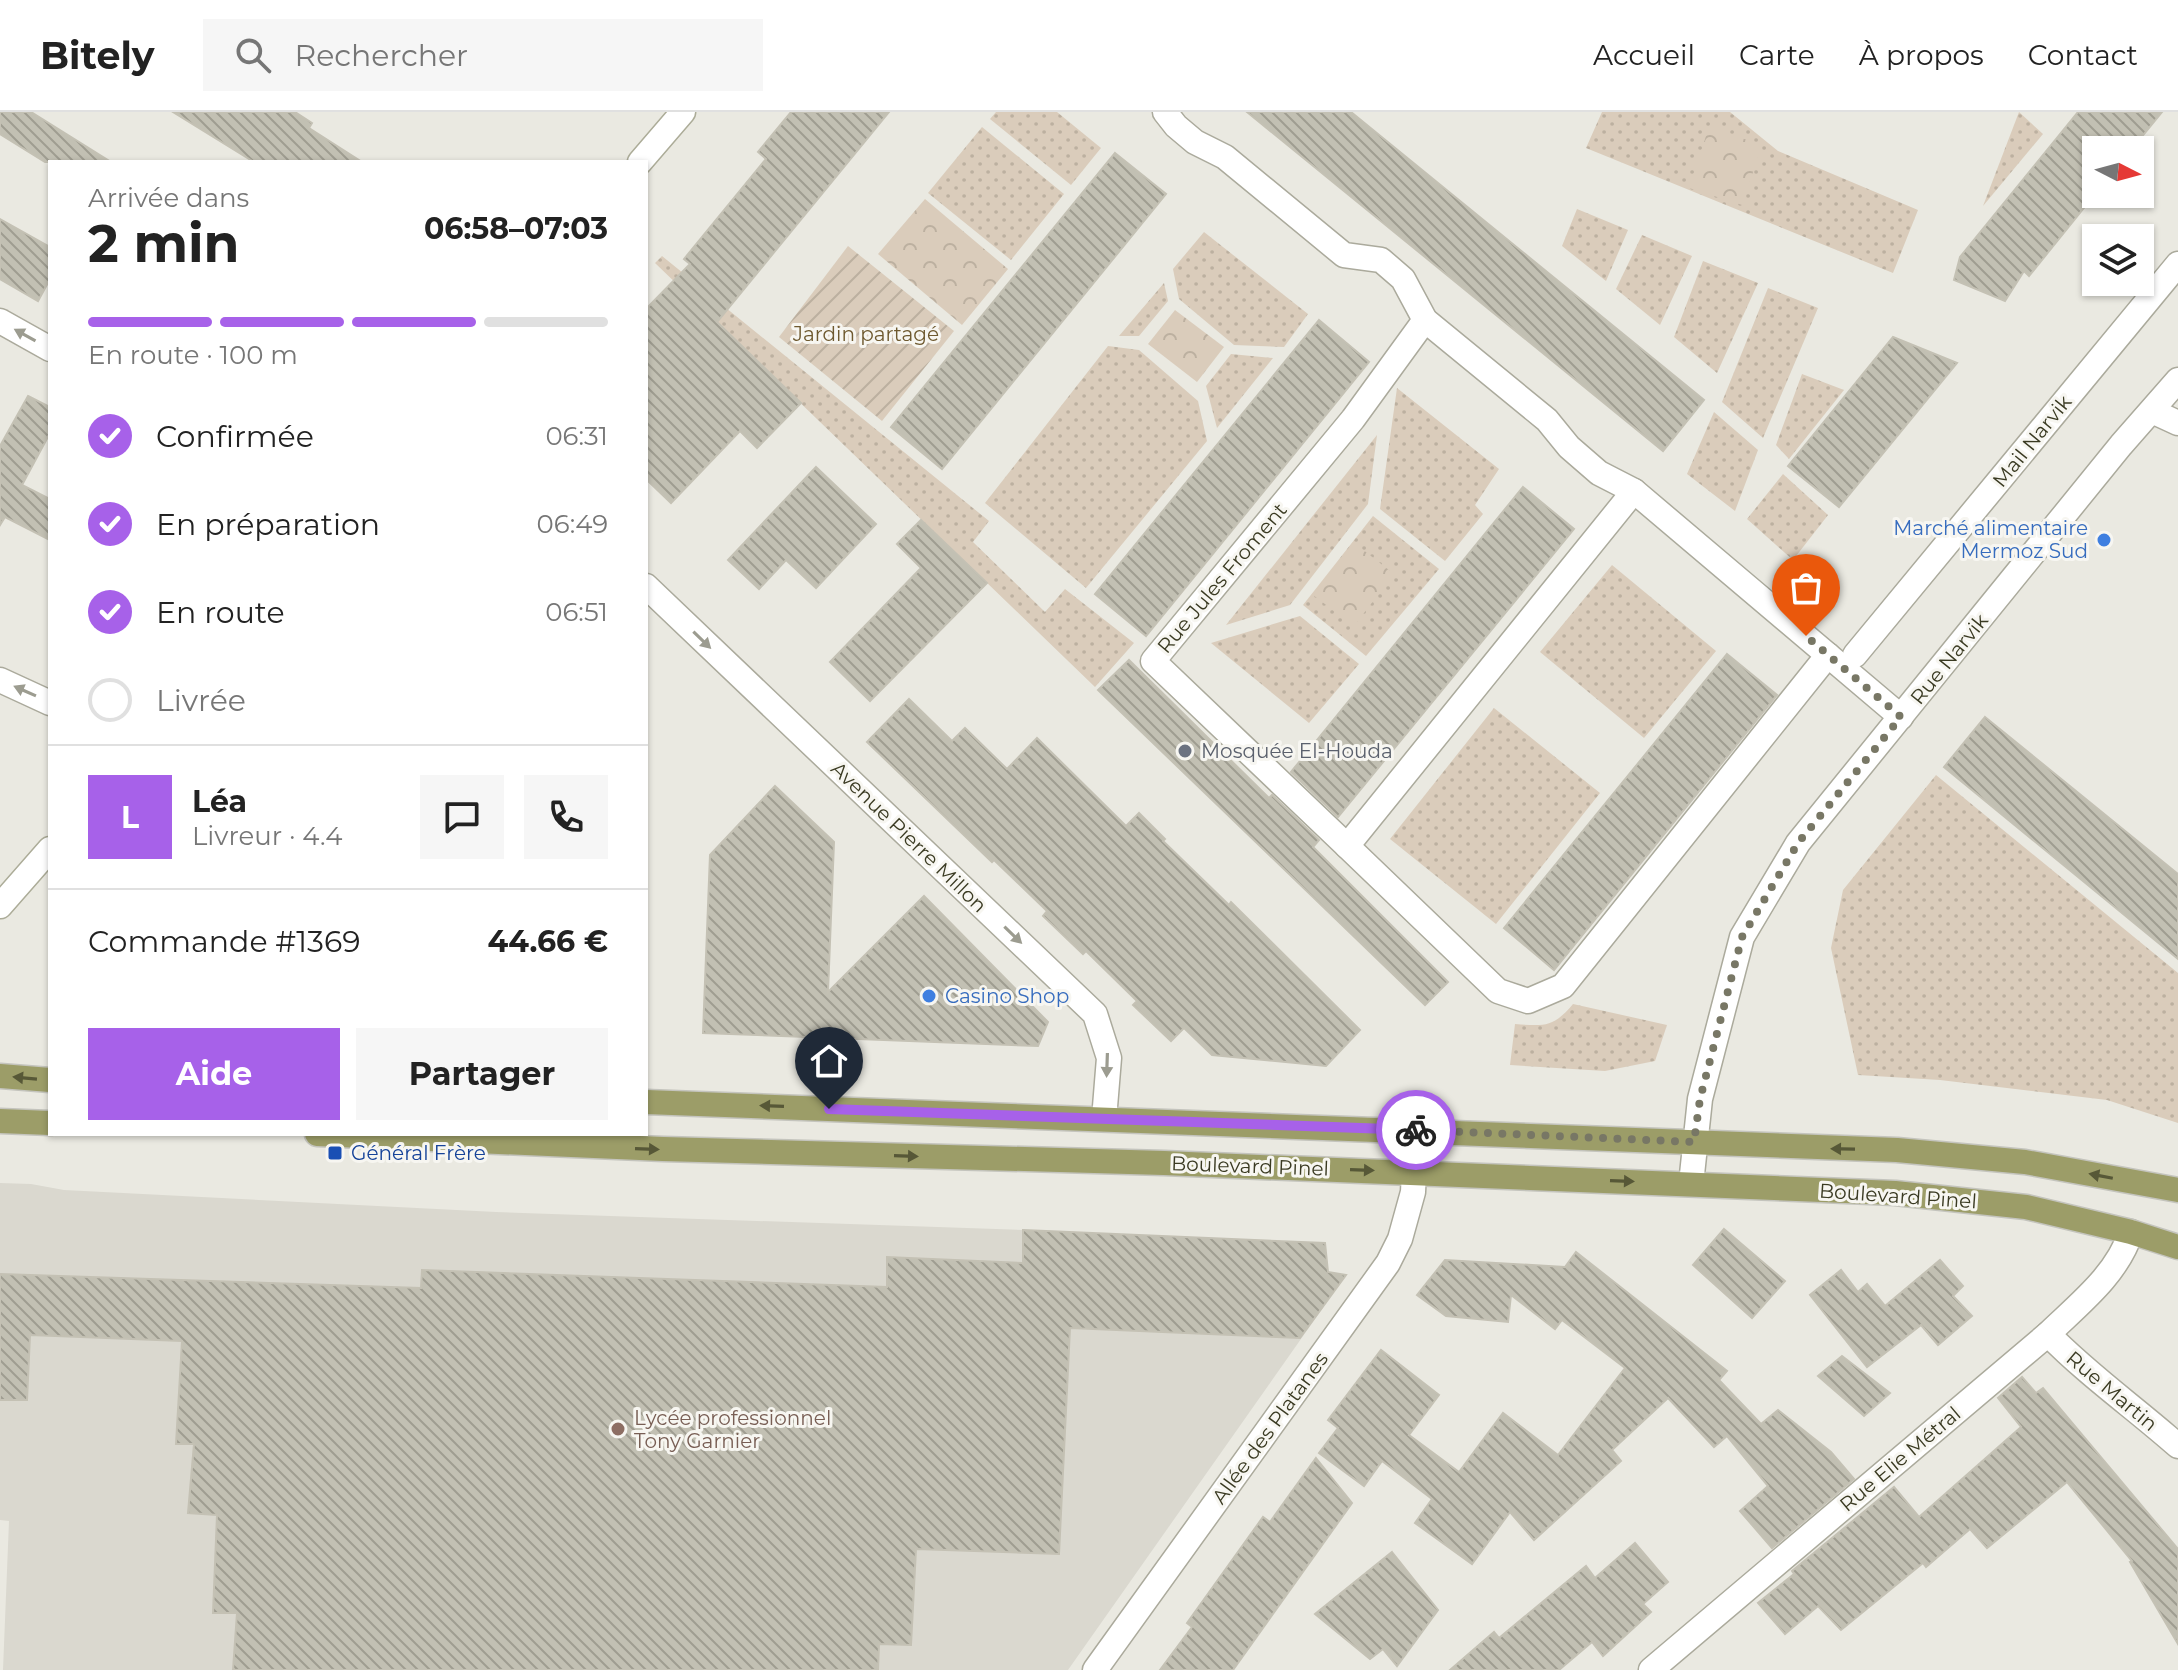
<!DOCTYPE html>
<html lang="fr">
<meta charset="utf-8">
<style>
:root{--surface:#fff;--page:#f6f6f6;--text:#222;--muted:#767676;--line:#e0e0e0;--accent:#a761e9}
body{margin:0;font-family:Montserrat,sans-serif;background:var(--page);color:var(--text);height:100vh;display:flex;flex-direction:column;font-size:30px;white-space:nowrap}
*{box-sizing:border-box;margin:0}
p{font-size:26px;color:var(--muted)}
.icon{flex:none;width:44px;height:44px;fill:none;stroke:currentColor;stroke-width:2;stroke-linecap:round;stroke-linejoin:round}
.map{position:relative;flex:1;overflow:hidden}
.details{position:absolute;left:48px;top:48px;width:600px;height:976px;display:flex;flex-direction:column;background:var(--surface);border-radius:0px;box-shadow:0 2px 6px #0004}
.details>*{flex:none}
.needle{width:52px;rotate:96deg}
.tools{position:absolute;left:2082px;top:24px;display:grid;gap:16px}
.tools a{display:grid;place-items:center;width:72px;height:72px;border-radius:0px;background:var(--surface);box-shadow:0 2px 6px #0004;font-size:40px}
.pin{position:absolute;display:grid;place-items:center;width:68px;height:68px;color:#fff;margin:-82px -34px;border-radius:50% 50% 50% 0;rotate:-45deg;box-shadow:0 0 8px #0007}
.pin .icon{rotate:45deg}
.courier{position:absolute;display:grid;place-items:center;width:80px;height:80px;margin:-40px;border:6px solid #a761e9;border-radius:50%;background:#fff;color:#222;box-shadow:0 2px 10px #0007}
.head em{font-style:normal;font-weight:700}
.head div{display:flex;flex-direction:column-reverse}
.head{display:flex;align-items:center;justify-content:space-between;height:136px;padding:0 40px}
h1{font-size:52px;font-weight:700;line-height:60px}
.bar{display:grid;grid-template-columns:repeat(4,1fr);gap:12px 8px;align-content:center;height:96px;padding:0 40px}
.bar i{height:10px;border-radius:6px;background:var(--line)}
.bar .selected{background:var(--accent)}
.bar p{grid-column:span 4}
.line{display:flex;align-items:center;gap:20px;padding:0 40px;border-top:2px solid var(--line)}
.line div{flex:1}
.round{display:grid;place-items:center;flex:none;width:84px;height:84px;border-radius:0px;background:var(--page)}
ol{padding:0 40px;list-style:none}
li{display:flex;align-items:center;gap:24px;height:88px}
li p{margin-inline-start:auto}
li .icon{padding:8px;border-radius:50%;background:var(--accent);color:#fff;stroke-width:4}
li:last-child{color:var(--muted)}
li i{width:44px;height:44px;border:4px solid var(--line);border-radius:50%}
.cta{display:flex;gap:16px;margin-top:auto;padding:16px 40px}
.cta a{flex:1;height:92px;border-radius:0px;background:var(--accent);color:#fff;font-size:32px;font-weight:700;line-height:92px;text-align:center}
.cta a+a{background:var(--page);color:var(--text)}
header{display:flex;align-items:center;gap:48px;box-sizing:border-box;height:112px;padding:0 40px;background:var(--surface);border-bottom:2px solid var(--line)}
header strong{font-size:38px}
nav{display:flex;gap:44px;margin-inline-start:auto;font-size:28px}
.search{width:560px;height:72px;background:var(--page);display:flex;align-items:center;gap:20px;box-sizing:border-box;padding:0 28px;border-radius:0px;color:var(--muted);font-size:30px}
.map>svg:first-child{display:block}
.built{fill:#dad8cf}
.grass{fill:url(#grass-dots)}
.park{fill:url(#park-crowns)}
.garden{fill:url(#garden-furrows)}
.building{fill:url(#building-back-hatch);stroke:#c4c1b4;stroke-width:2}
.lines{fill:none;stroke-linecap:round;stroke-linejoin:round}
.street-casing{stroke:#abaa9c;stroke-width:27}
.secondary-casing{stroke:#acac98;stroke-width:27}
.primary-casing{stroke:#c4c4bd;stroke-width:27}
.street{stroke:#fff;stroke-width:24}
.secondary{stroke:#fff;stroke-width:24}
.primary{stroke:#9c9d68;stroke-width:24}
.oneway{fill:#9c9c90}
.oneway2{fill:#575837}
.done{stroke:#787765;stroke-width:8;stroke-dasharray:0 14.4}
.route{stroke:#a761e9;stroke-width:10}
.shop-dot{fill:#3f7fe0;stroke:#f7f6f1;stroke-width:3}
.worship-dot{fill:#6b7280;stroke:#f7f6f1;stroke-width:3}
.transit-dot{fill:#1a4fb4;stroke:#f7f6f1;stroke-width:3}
.education-dot{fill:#8d6e63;stroke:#f7f6f1;stroke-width:3}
.labels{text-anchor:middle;stroke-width:6;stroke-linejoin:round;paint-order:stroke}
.park-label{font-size:20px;fill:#6e592f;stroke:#f7f6f1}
.street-label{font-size:20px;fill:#3a3a22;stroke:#f7f6f1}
.shop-label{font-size:20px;fill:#366cbe;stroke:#f7f6f1;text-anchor:end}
.worship-label{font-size:20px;fill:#5b616d;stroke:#f7f6f1;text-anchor:start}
.transit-label{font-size:20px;fill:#164399;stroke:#f7f6f1;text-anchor:start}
.education-label{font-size:20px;fill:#785e54;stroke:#f7f6f1;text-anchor:start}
</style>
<header>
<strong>Bitely</strong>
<div class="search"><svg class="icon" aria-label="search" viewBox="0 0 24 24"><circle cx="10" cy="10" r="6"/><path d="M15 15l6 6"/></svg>Rechercher</div>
<nav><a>Accueil</a><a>Carte</a><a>À propos</a><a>Contact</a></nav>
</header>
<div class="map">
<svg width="2178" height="1558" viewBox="0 0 2178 1558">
<defs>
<pattern id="grass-dots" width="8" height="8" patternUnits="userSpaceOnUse" patternTransform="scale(2)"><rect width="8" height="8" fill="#daccbb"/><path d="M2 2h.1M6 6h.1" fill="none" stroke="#bcb0a0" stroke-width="1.8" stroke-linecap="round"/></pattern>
<pattern id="park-crowns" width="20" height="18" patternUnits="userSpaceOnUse" patternTransform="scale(2)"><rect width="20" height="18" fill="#daccbb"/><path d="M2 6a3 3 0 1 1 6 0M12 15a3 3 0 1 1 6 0" fill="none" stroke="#bcb0a0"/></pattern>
<pattern id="garden-furrows" width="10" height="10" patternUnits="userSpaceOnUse" patternTransform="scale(2)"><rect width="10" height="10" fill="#daccbb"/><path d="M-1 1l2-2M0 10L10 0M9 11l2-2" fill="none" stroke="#bcb0a0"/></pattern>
<pattern id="building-back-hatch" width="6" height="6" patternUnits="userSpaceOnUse" patternTransform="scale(2)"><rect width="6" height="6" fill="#c2c0b3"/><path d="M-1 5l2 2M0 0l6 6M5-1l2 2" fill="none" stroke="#9f9d91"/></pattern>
</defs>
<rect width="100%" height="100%" fill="#eae9e1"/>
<polygon class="built" points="0,1071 31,1072 64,1078 496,1100 1023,1118 1346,1163 1068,1558 3,1558 9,1409 0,1408"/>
<g class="grass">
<polygon points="996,0 1057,0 1101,36 1071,73 990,7"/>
<polygon points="1602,0 1730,0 1778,39 1918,98 1893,161 1586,36"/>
<polygon points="2019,0 2043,22 1983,94"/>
<polygon points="982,15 1064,82 1011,148 928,81"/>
<polygon points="1577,97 1628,118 1606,169 1562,134"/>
<polygon points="1204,120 1308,202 1284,235 1234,233 1179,187 1173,157"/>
<polygon points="1642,123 1692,144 1660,213 1616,177"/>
<polygon points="662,144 989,409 973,430 1045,500 1065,477 1134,531 1095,575 655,151"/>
<polygon points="1703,149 1758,171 1717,261 1674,225"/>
<polygon points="1164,171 1168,189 1139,224 1119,224"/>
<polygon points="1768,176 1818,196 1763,326 1722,290"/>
<polygon points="1108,234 1139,238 1198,289 1207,329 1086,476 985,391"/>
<polygon points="1231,242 1273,246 1217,316 1206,274"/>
<polygon points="1802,262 1844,278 1789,347 1776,333"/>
<polygon points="1397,276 1499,357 1475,393 1483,402 1445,449 1380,397"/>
<polygon points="1714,300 1758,338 1735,399 1687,362"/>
<polygon points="1377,323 1368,392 1290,493 1226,513"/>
<polygon points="1783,362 1828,403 1793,448 1747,407"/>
<polygon points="1373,404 1439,457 1366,544 1303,493"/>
<polygon points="1612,453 1716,539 1644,626 1540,540"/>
<polygon points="1300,504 1359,552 1309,611 1211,531"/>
<polygon points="1494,596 1600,681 1496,812 1390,727"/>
<polygon points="1936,663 2178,861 2178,1011 2107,988 1940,968 1858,963 1831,836 1843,778"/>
<path d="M1573,892L1667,913L1655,949L1605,959L1510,953L1515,912C1544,914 1553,916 1573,892Z"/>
</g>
<g class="park">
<polygon points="1709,15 1762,33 1742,93 1689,76"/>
<polygon points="925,87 1008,157 962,213 878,142"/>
<polygon points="1175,198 1224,235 1197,270 1148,232"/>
<polygon points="1353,430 1394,462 1354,514 1313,483"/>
</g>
<polygon class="garden" points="848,134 954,219 882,309 779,225"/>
<g class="building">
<polygon points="0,0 31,0 111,50 45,50 0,22"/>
<polygon points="173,0 295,0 312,11 309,16 362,50 254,50"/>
<polygon points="791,0 889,0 717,210 801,291 757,336 740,319 671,391 646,367 646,197 690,152 684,147 766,47 758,40"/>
<polygon points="1247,0 1351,0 1704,288 1663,339"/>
<polygon points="2078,0 2162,0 2131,38 2096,38 2096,81 2029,164 2024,159 2005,189 1954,168 1960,145"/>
<polygon points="1115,41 1166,82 942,357 891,315"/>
<polygon points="0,107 50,135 50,167 38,189 0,167"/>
<polygon points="1319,208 1369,250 1146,524 1095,482"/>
<polygon points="1893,225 1957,251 1839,395 1788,354"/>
<polygon points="28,284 50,295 50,321 22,373 50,387 50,428 5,405 0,413 0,334"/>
<polygon points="816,355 876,412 816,476 786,448 759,477 728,448"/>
<polygon points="1523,375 1574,417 1338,705 1291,660"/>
<polygon points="921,408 987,471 870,589 830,550 921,456 897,432"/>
<polygon points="1727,542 1777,583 1554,858 1504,816"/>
<polygon points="1129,548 1269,686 1272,683 1319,728 1313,735 1448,870 1425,893 1098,578"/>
<polygon points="909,587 952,629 965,616 1007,657 1037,626 1126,714 1139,701 1165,727 1163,729 1229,793 1231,790 1360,918 1326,954 1212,943 1184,916 1171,929 1133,893 1137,889 1086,839 1083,842 1043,804 1047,799 994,748 992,750 867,630"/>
<polygon points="1985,605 2178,762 2178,847 1944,655"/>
<polygon points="775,674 834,730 828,880 924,784 1048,910 1038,934 703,921 710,743"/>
<polygon points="1724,1117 1785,1169 1752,1206 1693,1153"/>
<polygon points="1023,1118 1325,1131 1328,1160 1346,1163 1300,1226 1070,1216 1059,1442 916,1437 911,1533 879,1532 878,1558 233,1558 237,1501 213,1501 217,1403 188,1401 194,1332 176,1332 182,1229 30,1223 27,1288 0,1288 0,1162 421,1176 422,1158 887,1175 887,1145 1023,1151"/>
<polygon points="1576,1140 1727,1259 1719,1268 1761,1312 1778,1298 1831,1340 1854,1367 1772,1436 1740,1399 1768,1374 1727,1324 1714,1335 1668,1286 1612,1338 1621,1349 1534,1428 1510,1400 1472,1452 1415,1411 1432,1387 1382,1349 1364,1374 1319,1341 1338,1316 1328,1308 1381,1238 1439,1283 1409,1323 1459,1360 1503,1301 1558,1343 1625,1256 1562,1208 1555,1217 1511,1183 1508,1210 1446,1204 1417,1183 1445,1148 1565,1155"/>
<polygon points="1940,1148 1963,1174 1953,1184 1972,1204 1938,1233 1921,1213 1867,1255 1810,1183 1841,1158 1858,1180 1867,1172 1885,1194"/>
<polygon points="1842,1244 1890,1281 1864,1304 1818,1264"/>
<polygon points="2022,1265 2036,1281 2043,1276 2178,1437 2178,1532 2130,1450 2132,1449 2067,1370 1987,1436 1970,1417 1926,1455 1923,1451 1841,1518 1818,1494 1785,1522 1758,1491 1794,1462 1792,1459 1894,1375 1919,1405 2021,1315 1998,1286"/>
<polygon points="1316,1346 1352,1391 1233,1558 1160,1558 1192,1515 1187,1511 1263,1405 1270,1410"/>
<polygon points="1635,1431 1668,1470 1643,1492 1651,1500 1603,1544 1592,1530 1559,1558 1450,1558 1494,1520 1499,1526 1586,1454 1595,1466"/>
<polygon points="1392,1440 1438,1498 1397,1554 1383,1537 1370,1547 1315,1502"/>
</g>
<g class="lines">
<g class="street-casing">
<g id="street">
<polyline points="1165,0 1176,14 1195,30 1225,45 1344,143 1381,148 1403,167 1425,208 1547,308 1569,335 1599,361 1634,379 1901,605"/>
<polyline points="0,209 50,237"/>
<polyline points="2152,299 2178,311"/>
<polyline points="1634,379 1347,734 1498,879 1528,889 1563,874 1828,543"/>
<polyline points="646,474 1095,902 1109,946 1104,1007"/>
<polyline points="1855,543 2178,152"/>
<polyline points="0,568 50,591"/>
<polyline points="1347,734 1153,549 1353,307 1425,208"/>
<polyline points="1691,1072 1700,987 1742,825 1798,731 2121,333 2178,268"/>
<path d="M2048,1222C2088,1263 2135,1296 2178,1334"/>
<polyline points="1095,1558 1388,1151 1400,1127 1413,1080 1416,1018"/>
<path d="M1651,1558L2048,1222C2079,1192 2117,1163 2131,1120"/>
</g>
</g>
<g class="secondary-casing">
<g id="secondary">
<polyline points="640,50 683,0"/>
<polyline points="0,794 50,737"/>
</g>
</g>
<g class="primary-casing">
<g id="primary">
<polyline points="0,964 50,968"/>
<polyline points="646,990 1897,1038 2025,1050 2178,1078"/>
<polyline points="0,1009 50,1011"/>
<polyline points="317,1022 663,1037 1164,1051 1895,1081 2026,1095 2131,1120 2178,1135"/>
</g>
</g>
<use href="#street" class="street"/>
<use href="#secondary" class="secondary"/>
<use href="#primary" class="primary"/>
</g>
<defs><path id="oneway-solid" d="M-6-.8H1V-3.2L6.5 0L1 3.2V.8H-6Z" transform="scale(2)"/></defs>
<g class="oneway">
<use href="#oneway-solid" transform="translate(25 223) rotate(-151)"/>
<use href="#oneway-solid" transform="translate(702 528) rotate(44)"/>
<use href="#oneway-solid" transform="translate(25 579) rotate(-156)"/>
<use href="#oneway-solid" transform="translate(1013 823) rotate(44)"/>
<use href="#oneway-solid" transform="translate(1107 953) rotate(92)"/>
</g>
<g class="oneway2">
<use href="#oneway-solid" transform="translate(25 966) rotate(-175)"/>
<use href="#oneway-solid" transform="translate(772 994) rotate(-178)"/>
<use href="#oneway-solid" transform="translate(647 1037) rotate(2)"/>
<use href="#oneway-solid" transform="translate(1843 1037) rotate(-179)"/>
<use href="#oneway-solid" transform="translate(906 1044) rotate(2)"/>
<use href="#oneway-solid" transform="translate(1362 1058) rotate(2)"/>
<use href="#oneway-solid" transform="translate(2101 1064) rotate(-169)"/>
<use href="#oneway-solid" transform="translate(1622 1069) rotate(2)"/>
</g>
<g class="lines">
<polyline class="done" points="1416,1018 1694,1030 1700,987 1742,825 1798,731 1901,605 1806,524"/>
<polyline class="route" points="829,997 1416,1018"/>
</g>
<g class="shop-dot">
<circle cx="2104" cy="428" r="8"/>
<circle cx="929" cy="884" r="8"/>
</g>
<circle class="worship-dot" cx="1185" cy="639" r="8"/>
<rect class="transit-dot" x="327" y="1033" width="16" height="16" rx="4"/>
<circle class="education-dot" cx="618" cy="1317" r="8"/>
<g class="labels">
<g class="park-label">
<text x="866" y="229">Jardin partagé</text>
</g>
<g class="street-label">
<text transform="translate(2032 329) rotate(-51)" y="7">Mail Narvik</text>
<text transform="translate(1222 466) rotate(-50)" y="7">Rue Jules Froment</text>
<text transform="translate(1949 547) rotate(-51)" y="7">Rue Narvik</text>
<text transform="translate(909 725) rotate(44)" y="7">Avenue Pierre Millon</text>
<text transform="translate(1250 1054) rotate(2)" y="7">Boulevard Pinel</text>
<text transform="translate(1898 1084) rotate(4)" y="7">Boulevard Pinel</text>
<text transform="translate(2112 1279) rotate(40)" y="7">Rue Martin</text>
<text transform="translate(1270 1316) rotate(-54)" y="7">Allée des Platanes</text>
<text transform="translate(1900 1347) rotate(-40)" y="7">Rue Elie Métral</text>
</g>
<g class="shop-label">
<text x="2088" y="423">Marché alimentaire<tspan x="2088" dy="23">Mermoz Sud</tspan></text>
<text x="945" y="891" text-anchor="start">Casino Shop</text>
</g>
<g class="worship-label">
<text x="1201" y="646">Mosquée El-Houda</text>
</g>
<g class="transit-label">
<text x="351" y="1048">Général Frère</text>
</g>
<g class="education-label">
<text x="634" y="1313">Lycée professionnel<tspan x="634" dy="23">Tony Garnier</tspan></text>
</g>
</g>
</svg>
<div class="tools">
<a><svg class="needle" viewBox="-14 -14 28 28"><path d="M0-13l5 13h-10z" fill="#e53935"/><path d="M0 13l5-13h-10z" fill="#767676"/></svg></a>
<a><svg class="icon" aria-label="layers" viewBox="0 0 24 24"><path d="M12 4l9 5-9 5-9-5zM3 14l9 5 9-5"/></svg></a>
</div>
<div class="pin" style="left:1806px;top:524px;background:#ea580c"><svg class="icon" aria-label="bag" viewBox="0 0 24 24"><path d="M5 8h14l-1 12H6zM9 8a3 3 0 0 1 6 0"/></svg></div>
<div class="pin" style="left:829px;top:997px;background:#1f2937"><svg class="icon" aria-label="home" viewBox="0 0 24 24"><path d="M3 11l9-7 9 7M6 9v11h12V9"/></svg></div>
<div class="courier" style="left:1416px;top:1018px"><svg class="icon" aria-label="bike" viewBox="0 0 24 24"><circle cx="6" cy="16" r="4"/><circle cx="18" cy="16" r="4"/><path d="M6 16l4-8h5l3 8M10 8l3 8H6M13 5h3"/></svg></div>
<section class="details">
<div class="head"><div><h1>2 min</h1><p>Arrivée dans</p></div><em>06:58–07:03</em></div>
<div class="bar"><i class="selected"></i><i class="selected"></i><i class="selected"></i><i></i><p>En route · 100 m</p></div>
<ol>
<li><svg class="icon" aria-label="check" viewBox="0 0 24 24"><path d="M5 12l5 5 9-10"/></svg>Confirmée<p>06:31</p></li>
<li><svg class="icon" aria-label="check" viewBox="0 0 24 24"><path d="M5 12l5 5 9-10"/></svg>En préparation<p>06:49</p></li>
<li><svg class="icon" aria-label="check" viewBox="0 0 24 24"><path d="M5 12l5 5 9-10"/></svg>En route<p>06:51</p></li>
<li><i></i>Livrée</li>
</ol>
<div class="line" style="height:144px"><b class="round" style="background:var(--accent);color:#fff">L</b><div><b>Léa</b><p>Livreur · 4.4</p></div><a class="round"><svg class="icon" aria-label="chat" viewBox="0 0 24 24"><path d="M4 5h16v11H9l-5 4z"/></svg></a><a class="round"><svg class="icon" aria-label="phone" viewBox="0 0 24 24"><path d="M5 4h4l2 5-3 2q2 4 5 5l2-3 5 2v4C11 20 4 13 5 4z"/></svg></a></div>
<div class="line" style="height:104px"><div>Commande #1369</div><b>44.66 €</b></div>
<div class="cta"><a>Aide</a><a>Partager</a></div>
</section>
</div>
